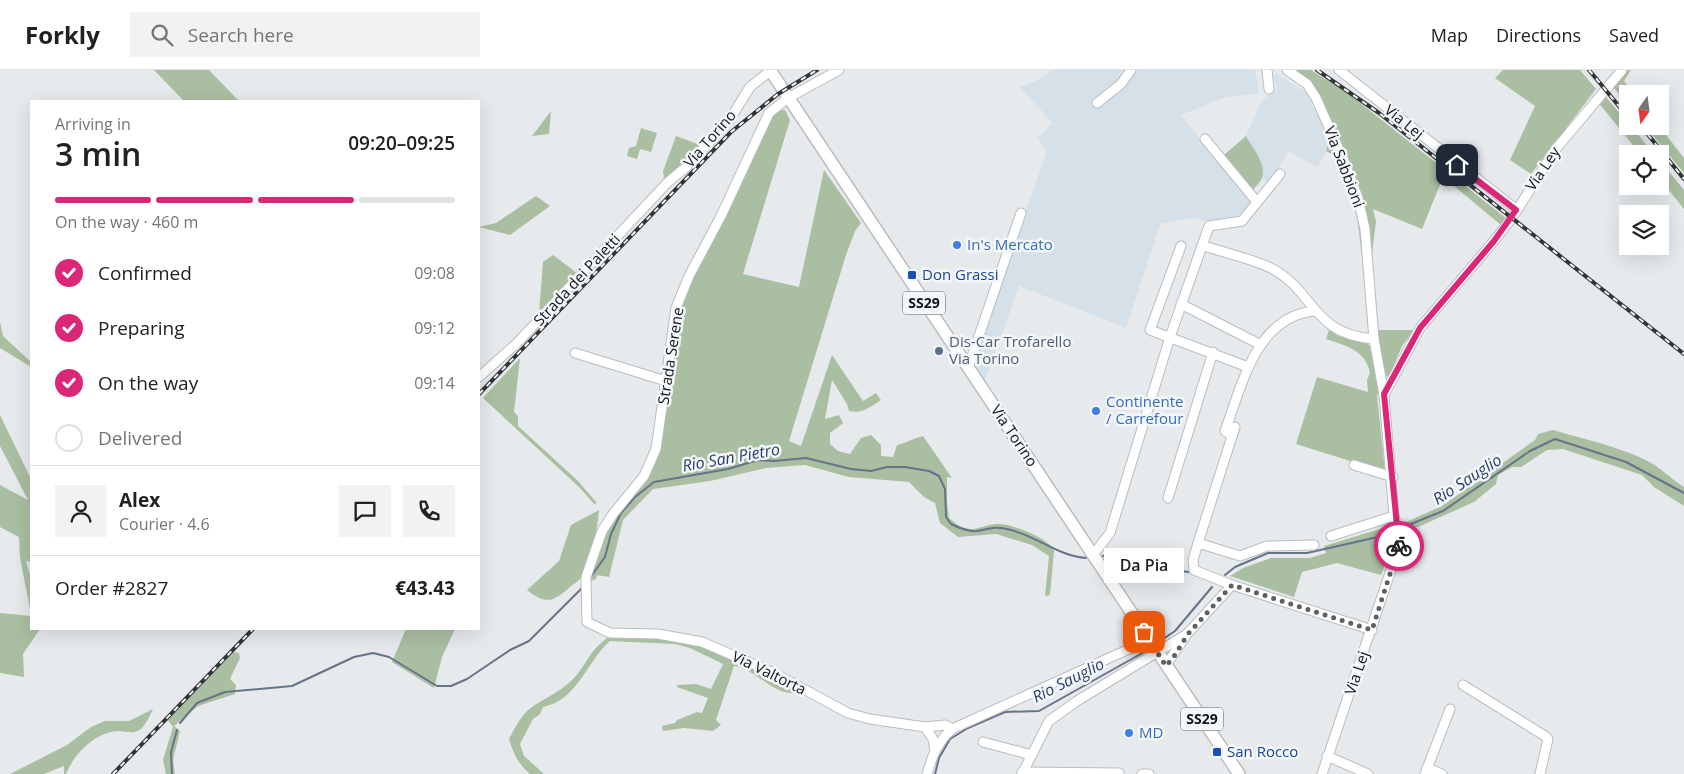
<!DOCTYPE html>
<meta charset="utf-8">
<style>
:root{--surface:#fff;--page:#f2f2f2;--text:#202124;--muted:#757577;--line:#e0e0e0;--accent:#db2777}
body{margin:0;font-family:"Open Sans",sans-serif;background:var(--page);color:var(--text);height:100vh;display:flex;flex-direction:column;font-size:19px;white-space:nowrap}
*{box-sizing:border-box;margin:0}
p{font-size:16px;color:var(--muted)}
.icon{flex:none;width:28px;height:28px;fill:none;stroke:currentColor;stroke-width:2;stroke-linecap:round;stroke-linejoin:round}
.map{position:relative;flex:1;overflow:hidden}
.panel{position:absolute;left:30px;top:30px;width:450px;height:530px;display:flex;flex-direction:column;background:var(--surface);border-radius:0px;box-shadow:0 5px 20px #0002}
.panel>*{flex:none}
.needle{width:32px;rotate:194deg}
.controls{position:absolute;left:1619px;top:15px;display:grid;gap:10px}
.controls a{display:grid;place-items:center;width:50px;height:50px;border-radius:0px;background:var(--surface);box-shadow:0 5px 20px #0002;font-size:25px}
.pin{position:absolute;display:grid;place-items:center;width:42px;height:42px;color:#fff;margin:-21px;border-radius:10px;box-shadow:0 2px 8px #0006}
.courier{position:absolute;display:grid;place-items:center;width:50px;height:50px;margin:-25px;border:4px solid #db2777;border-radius:50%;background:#fff;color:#222;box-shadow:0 1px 6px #0007}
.bubble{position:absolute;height:35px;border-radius:0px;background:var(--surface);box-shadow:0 5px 20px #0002;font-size:16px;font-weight:600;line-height:35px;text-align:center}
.head em{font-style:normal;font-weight:600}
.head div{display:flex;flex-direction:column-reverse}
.head{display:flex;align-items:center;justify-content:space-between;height:85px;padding:0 25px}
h1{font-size:32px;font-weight:600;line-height:38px}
.bar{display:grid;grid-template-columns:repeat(4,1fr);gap:8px 5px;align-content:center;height:60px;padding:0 25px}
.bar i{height:6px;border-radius:4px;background:var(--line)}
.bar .current{background:var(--accent)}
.bar p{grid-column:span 4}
.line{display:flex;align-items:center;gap:12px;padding:0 25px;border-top:1px solid var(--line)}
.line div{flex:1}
.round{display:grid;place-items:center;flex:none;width:52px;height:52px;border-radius:0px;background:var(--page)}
ol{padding:0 25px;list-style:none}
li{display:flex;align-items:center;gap:15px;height:55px}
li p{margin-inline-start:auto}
li .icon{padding:5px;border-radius:50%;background:var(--accent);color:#fff;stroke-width:4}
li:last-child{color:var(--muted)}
li i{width:28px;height:28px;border:2px solid var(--line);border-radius:50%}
header{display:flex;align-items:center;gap:30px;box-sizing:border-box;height:70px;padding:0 25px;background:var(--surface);border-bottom:1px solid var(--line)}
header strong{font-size:24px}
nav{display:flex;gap:28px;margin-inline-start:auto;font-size:18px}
.search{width:350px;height:45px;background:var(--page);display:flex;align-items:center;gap:12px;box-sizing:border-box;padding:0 18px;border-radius:0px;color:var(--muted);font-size:19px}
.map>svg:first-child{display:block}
.built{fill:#d6e0e8}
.green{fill:#aabea1}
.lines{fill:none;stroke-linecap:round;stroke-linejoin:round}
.stream{stroke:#667388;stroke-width:2}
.minor-casing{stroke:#babdc0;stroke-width:11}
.major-casing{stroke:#babdc0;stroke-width:14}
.minor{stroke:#fff;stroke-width:9}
.major{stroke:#fff;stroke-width:11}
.rail-casing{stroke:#333435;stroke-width:4}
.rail{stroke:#f4f7f9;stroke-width:2;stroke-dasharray:5.5;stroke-linecap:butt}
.done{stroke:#5d5f60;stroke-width:5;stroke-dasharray:0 9}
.route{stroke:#db2777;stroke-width:6}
.shop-dot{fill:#3f7fe0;stroke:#f4f7f9;stroke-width:2}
.transit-dot{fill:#1a4fb4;stroke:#f4f7f9;stroke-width:2}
.service-dot{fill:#5c6f8a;stroke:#f4f7f9;stroke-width:2}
.labels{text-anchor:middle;stroke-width:5;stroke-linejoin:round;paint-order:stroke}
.shield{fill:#f4f7f9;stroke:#565859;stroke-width:1}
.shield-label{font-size:14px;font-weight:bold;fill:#131415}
.street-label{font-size:15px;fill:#131415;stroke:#f4f7f9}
.shop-label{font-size:15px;fill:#366cbe;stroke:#f4f7f9;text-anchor:start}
.transit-label{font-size:15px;fill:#164399;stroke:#f4f7f9;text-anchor:start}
.service-label{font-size:15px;fill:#4e5e75;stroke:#f4f7f9;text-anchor:start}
.water-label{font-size:16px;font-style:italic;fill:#273e69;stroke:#f4f7f9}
</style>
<header>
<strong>Forkly</strong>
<div class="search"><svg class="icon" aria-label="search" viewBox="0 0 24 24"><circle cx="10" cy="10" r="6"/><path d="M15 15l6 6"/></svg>Search here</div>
<nav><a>Map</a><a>Directions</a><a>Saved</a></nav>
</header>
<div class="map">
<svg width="1684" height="704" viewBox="0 0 1684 704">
<rect width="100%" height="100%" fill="#e6eaec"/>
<g class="built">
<polygon points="1051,0 1255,0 1259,23 1223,28 1181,45 1251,132 1238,149 1209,152 1194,148 1160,154 1126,258 1019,216 985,311 973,292 1047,81 1037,68 1053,53 1019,17 1038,10"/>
<polygon points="1275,3 1313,27 1311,35 1321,45 1330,67 1329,75 1318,97 1288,81 1270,115 1262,109 1263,102 1258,86 1246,66 1260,34 1270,22 1277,19 1274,7"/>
</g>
<g class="green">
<polygon points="154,0 209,0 239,31 184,31"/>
<polygon points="1296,0 1311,0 1345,21 1507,149 1501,155 1443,107 1422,159 1373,139 1376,151 1372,184 1373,217 1367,159 1310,13"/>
<polygon points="1503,0 1580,0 1596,19 1531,104 1510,90 1535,36 1495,8"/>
<polygon points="1628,0 1631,0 1624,11 1634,24 1628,24 1627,34 1613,17"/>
<polygon points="1604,25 1627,52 1628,56 1631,56 1654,84 1640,84 1598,32"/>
<path d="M781,40H785L790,50L743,204L799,217L824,100L861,153L855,161L846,185L789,371L801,376L832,285L863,331L876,323L881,330C869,338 862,344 849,341L847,334L832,310L825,349L839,345L843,353L830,363V374L838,381L850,384L861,368L871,365L881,375V386L893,387L897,375C907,373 913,368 923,366L952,408L947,407V432L949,448C955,453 961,458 970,459C980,459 990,453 1000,454C1014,455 1049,468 1054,481L1050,525L1045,526L1049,486L1032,475L996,464L958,467L940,453L935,433L924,427L909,412L849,407L805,395L766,398L710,411L653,419L623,450L609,507L597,505L596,509L589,511L606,462L618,442L647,407L676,251L684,223L771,47Z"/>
<polygon points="551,41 549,64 532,66"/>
<polygon points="1645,56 1659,56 1684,88 1684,103"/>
<polygon points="641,58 657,63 651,82 640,79 637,89 627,86 629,78 636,76"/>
<polygon points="676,66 703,76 671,106 664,109 663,101"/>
<path d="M1246,66C1252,77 1269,97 1261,110C1259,114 1254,118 1251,122L1223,86Z"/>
<polygon points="1330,67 1356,128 1365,189 1362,187 1355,129 1333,85 1326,81"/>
<polygon points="1660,91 1684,120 1684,139 1660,109"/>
<polygon points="536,126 550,136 510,165 479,157 496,153"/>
<polygon points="553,185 577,203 539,243 543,192"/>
<polygon points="0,252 3,266 31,292 31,297 0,278"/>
<path d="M1329,260L1338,266L1362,271L1369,275L1374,286L1379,322L1377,325L1385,402L1296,374L1317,307L1368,322L1367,310L1370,303C1366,280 1346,276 1326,269Z"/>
<polygon points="1377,260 1414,260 1402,276 1390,304 1386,307 1382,303"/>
<polygon points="520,288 514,342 518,346 518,356 577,410 597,433 594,434 580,418 483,328"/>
<polygon points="0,345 31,409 31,492 26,491 31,508 31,544 20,488 19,467 0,457 0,415 28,430 0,376"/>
<path d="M1553,360C1580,368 1633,380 1656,396C1666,403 1673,410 1684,417V436L1654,417L1642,405L1563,379L1547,380L1521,397H1512L1498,405L1496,414L1474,432L1418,457L1405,458L1406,452L1442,436L1535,370L1538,364Z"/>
<path d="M599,440C598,456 591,494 582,507C579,511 573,514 570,517C553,532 546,535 527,520L559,491L571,455Z"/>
<polygon points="1393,455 1396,465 1381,505 1337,493 1302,502 1294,527 1230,506 1243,498 1271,488 1310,488 1326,483 1324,476"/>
<polygon points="0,543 31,546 31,559 40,559 23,584 24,607 0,603"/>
<polygon points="406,559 455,559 442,587 434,618 392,592"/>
<path d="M610,566L648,567L693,574L758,599L799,620L796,623C773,626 755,598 734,596L716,650L721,655L713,661L684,658L663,661L662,656L675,653L677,650L697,642L702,643L708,628L677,617V615L696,614L711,619L723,594L690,578L675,574L610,571C586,592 578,630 543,637L540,644L533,649L520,674L524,686L544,704H530C518,693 514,685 509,669C514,659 520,648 528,640C543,628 562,622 575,607C589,590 590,580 610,566Z"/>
<polygon points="234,582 239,583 240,588 230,609 236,615 235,624 198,636 174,656 180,661 173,690 175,704 166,704 163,690 173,657 168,650"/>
<path d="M153,639C150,645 146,654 141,659C133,665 127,661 118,661C95,662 74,684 66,704H64V696L44,704H10L67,675L91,657L105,651H129Z"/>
</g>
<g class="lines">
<g class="stream">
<polyline points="1401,458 1443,441 1530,381 1555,369 1626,392 1684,423"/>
<polyline points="1103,486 1115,482 1135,484 1156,490 1168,499 1188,502"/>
<path d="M592,505L605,487L611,464L621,443L635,427L654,412L728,399L758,390L774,391L806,388L851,399L871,401L887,397H905L929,401L939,406L945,419L946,447L951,454C959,458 969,462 977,461C990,459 993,456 1007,459C1036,465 1057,486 1086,488"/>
<polyline points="1225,505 1235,497 1268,483 1307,483 1378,467 1394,461"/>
<polyline points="1157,573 1175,561 1212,517"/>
<polyline points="180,653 197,633 225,622 292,616 354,587 373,583 389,587 437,616 451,616 467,609 510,580 529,571 583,517"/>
<polyline points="172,704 171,682 177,660"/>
<polyline points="935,704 939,688 950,669 968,658 1005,642 1039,641 1146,581"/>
</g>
<g class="minor-casing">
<g id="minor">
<polyline points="839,0 788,28 769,43 721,146 689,206 676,238 656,379 644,406 613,444 602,461 586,507 587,552 610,563 658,564 702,572 774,603 848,643 870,649 925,657 933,669 935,681"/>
<polyline points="1267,0 1269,19"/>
<polyline points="1287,0 1307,14 1316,28 1345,93 1358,128 1365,159 1374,269 1384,325 1394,446 1399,464 1399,476 1322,704"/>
<polyline points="1339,0 1517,140"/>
<polyline points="1097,33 1121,14 1131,0"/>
<polyline points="1205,69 1257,132"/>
<path d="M1202,175C1224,183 1250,188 1271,198C1315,221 1311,264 1374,269"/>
<polyline points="1181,176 1150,260 1248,297"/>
<polyline points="1181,234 1261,275"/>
<polyline points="575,283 666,311"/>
<polyline points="968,298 1021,143"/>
<polyline points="479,307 517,273 668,112 691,93 730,49 750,17 770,1"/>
<polyline points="1384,325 1420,258 1494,171 1512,148 1555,80 1622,0"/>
<polyline points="1235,357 1198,473 1193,490 1194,500 1232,515 1372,560"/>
<path d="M1232,366L1225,361C1242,315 1256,247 1314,241"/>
<polyline points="1354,395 1393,407"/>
<polyline points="1168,428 1213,282"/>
<polyline points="1331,466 1394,446"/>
<polyline points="1198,473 1240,486 1267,476 1314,475"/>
<polyline points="1093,485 1110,463 1170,267 1209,156 1242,151 1280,104"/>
<polyline points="1166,595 1187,564 1232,515"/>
<polyline points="1463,615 1545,666 1548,669 1540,704"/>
<polyline points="925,657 945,655 952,659"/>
<polyline points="983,672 1032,685"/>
<polyline points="1327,686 1368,704"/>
<polyline points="1427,698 1442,704"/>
<polyline points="1022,702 1119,703"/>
<path d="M927,704C932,686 938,671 952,659L1149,570"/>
<polyline points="1022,704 1049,651 1077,631 1187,564"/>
<polyline points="1142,704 1149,704"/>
<polyline points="1425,704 1450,639"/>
</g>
</g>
<g class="major-casing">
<polyline id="major" points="770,0 1239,704"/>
</g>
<use href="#minor" class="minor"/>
<use href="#major" class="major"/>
<g class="rail-casing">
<g id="rail">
<polyline points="1317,0 1379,43 1684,284"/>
<polyline points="1589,0 1628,47"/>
<polyline points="1641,56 1684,109"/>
<polyline points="479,324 731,62 778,24 817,0"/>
<polyline points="113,704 253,559"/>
</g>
</g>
<use href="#rail" class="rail"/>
</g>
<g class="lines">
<polyline class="done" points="1144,562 1166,596 1173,588 1188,564 1232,515 1372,560 1399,476"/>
<polyline class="route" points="1399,476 1384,324 1420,258 1494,171 1516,140 1457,95"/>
</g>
<g class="shop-dot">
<circle cx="957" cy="175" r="5"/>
<circle cx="1096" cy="341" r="5"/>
<circle cx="1129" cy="663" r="5"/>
</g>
<g class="transit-dot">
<rect x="907" y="200" width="10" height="10" rx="2.5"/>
<rect x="1212" y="677" width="10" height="10" rx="2.5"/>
</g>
<circle class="service-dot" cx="939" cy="281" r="5"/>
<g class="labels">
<g class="shield">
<rect x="903" y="221.5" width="42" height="23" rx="4"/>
<rect x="1181" y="637.5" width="42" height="23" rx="4"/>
</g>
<g class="shield-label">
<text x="924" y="238">SS29</text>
<text x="1202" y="654">SS29</text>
</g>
<g class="street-label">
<text transform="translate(1404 52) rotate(39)" y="5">Via Lej</text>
<text transform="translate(710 69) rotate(-49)" y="5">Via Torino</text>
<text transform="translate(1344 97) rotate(69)" y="5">Via Sabbioni</text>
<text transform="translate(1543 99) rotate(-56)" y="5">Via Ley</text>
<text transform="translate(577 210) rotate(-47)" y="5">Strada dei Paletti</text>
<text transform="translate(671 286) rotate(-81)" y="5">Strada Serene</text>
<text transform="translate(1014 366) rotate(56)" y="5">Via Torino</text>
<text transform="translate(769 603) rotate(26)" y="5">Via Valtorta</text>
<text transform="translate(1357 603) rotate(-71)" y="5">Via Lej</text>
</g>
<g class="shop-label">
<text x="967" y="180">In's Mercato</text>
<text x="1106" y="337">Continente<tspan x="1106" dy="17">/ Carrefour</tspan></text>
<text x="1139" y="668">MD</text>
</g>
<g class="transit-label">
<text x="922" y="210">Don Grassi</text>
<text x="1227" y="687">San Rocco</text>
</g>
<g class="service-label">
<text x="949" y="277">Dis-Car Trofarello<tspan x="949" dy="17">Via Torino</tspan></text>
</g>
<g class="water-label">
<text transform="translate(731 387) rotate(-10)" y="6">Rio San Pietro</text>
<text transform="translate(1467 409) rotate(-33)" y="6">Rio Sauglio</text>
<text transform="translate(1068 610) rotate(-27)" y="6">Rio Sauglio</text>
</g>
</g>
</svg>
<div class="controls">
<a><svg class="needle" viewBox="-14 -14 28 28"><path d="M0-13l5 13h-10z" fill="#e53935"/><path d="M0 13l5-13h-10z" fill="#757577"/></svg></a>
<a><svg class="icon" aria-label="locate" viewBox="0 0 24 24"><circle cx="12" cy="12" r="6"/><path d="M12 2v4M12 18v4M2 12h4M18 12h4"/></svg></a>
<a><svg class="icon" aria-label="layers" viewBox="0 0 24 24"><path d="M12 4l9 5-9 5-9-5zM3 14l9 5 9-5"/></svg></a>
</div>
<div class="pin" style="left:1144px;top:562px;background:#ea580c"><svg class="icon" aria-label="bag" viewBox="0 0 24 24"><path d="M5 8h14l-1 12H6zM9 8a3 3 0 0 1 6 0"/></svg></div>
<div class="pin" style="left:1457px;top:95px;background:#1f2937"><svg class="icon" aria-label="home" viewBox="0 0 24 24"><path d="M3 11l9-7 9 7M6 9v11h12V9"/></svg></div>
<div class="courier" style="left:1399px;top:476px"><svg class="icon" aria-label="bike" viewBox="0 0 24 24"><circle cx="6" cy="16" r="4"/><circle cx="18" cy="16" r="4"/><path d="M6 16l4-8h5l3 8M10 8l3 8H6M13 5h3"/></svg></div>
<div class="bubble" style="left:1104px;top:478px;width:80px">Da Pia</div>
<section class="panel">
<div class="head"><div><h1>3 min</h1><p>Arriving in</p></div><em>09:20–09:25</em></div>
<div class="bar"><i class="current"></i><i class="current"></i><i class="current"></i><i></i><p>On the way · 460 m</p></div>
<ol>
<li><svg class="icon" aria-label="check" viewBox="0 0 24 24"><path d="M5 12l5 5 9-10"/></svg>Confirmed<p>09:08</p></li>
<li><svg class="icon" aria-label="check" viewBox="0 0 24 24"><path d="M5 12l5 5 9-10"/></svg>Preparing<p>09:12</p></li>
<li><svg class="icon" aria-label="check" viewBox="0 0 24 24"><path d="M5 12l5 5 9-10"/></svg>On the way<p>09:14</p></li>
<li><i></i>Delivered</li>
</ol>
<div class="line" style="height:90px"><a class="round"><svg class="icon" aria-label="person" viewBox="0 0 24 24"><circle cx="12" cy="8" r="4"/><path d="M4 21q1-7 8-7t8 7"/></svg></a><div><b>Alex</b><p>Courier · 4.6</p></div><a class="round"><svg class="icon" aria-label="chat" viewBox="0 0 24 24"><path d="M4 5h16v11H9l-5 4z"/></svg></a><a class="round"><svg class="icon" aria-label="phone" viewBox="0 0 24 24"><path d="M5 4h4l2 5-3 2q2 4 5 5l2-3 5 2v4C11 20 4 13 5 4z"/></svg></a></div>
<div class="line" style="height:65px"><div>Order #2827</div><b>€43.43</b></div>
</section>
</div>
